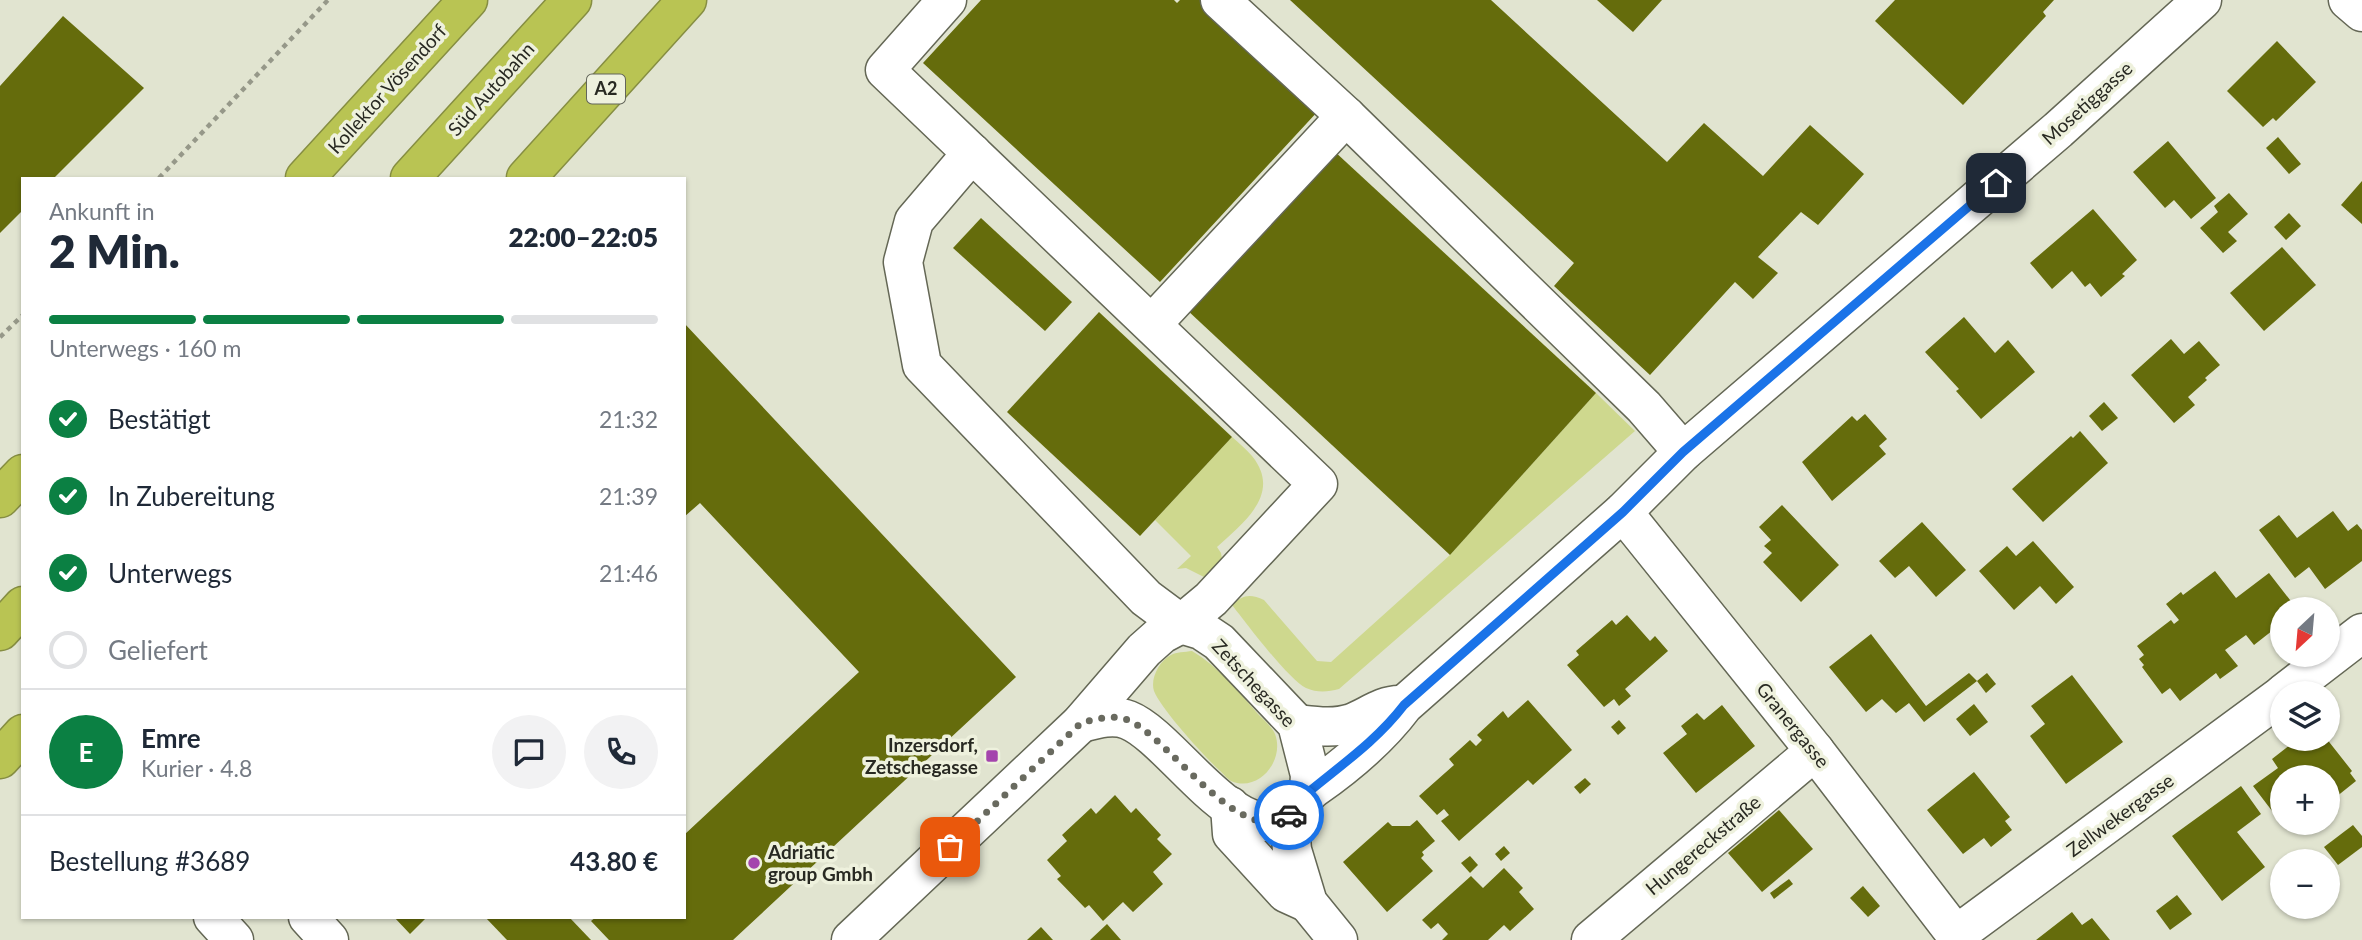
<!DOCTYPE html>
<html lang="de">
<meta charset="utf-8">
<style>
:root{--surface:#fff;--page:#f2f2f3;--text:#1f2937;--muted:#747a83;--line:#e0e1e3;--accent:#0b8043}
body{margin:0;font-family:Lato,sans-serif;background:var(--page);color:var(--text);height:100vh;display:flex;flex-direction:column;font-size:26px;white-space:nowrap}
*{box-sizing:border-box;margin:0}
p{font-size:23px;color:var(--muted)}
.icon{flex:none;width:38px;height:38px;fill:none;stroke:currentColor;stroke-width:2;stroke-linecap:round;stroke-linejoin:round}
.map{position:relative;flex:1;overflow:hidden}
.side{position:absolute;left:21px;top:177px;width:665px;height:742px;display:flex;flex-direction:column;background:var(--surface);border-radius:0px;box-shadow:0 2px 5px #0004}
.side>*{flex:none}
.needle{width:46px;rotate:206deg}
.fabs{position:absolute;left:2270px;top:597px;display:grid;gap:14px}
.fabs a{display:grid;place-items:center;width:70px;height:70px;border-radius:50%;background:var(--surface);box-shadow:0 2px 5px #0004;font-size:35px}
.pin{position:absolute;display:grid;place-items:center;width:60px;height:60px;color:#fff;margin:-30px;border-radius:14px;box-shadow:0 4px 10px #0006}
.courier{position:absolute;display:grid;place-items:center;width:70px;height:70px;margin:-35px;border:5px solid #1a73e8;border-radius:50%;background:#fff;color:#222;box-shadow:0 2px 9px #0007}
.head em{font-style:normal;font-weight:800}
.head div{display:flex;flex-direction:column-reverse}
.head{display:flex;align-items:center;justify-content:space-between;height:119px;padding:0 28px}
h1{font-size:46px;font-weight:800;line-height:52px}
.bar{display:grid;grid-template-columns:repeat(4,1fr);gap:10px 7px;align-content:center;height:84px;padding:0 28px}
.bar i{height:9px;border-radius:5px;background:var(--line)}
.bar .current{background:var(--accent)}
.bar p{grid-column:span 4}
.line{display:flex;align-items:center;gap:18px;padding:0 28px;border-top:2px solid var(--line)}
.line div{flex:1}
.round{display:grid;place-items:center;flex:none;width:74px;height:74px;border-radius:37px;background:var(--page)}
ol{padding:0 28px;list-style:none}
li{display:flex;align-items:center;gap:21px;height:77px}
li p{margin-inline-start:auto}
li .icon{padding:7px;border-radius:50%;background:var(--accent);color:#fff;stroke-width:4}
li:last-child{color:var(--muted)}
li i{width:38px;height:38px;border:4px solid var(--line);border-radius:50%}
.map>svg:first-child{display:block}
.green{fill:#ced88e}
.building{fill:#656c0c}
.lines{fill:none;stroke-linecap:round;stroke-linejoin:round}
.minor-casing{stroke:#646755;stroke-width:41}
.highway-casing{stroke:#868e42;stroke-width:41}
.path{stroke:#969889;stroke-width:4.5;stroke-dasharray:5 5;stroke-linecap:butt}
.minor{stroke:#fff;stroke-width:38}
.highway{stroke:#b9c453;stroke-width:38}
.done{stroke:#696a5f;stroke-width:7;stroke-dasharray:0 12.6}
.route{stroke:#1a73e8;stroke-width:9}
.poi-dot{fill:#a444ad;stroke:#eef1dd;stroke-width:2.5}
.labels{text-anchor:middle;stroke-width:7;stroke-linejoin:round;paint-order:stroke}
.shield{fill:#eef1dd;stroke:#63655a;stroke-width:2}
.shield-label{font-size:18px;font-weight:bold;fill:#282922}
.street-label{font-size:19px;fill:#282922;stroke:#eef1dd}
.poi-label{font-size:19px;font-weight:bold;fill:#282922;stroke:#eef1dd;text-anchor:end}
</style>
<div class="map">
<svg width="2362" height="940" viewBox="0 0 2362 940">
<rect width="100%" height="100%" fill="#e1e4d0"/>
<g class="green">
<path d="M1596,393L1635,431L1339,689C1328,692 1317,693 1306,688C1288,679 1247,624 1232,605C1243,594 1251,594 1264,600L1317,661L1331,662L1450,555Z"/>
<path d="M1232,437C1239,443 1246,449 1252,456C1283,494 1242,524 1217,547L1221,553L1222,559L1206,578L1186,568L1177,569L1191,556L1155,520Z"/>
<path d="M1192,651C1219,667 1237,690 1258,714C1263,719 1272,727 1275,734C1285,760 1259,793 1231,781C1227,779 1223,773 1219,770C1204,756 1161,709 1154,691C1150,679 1159,661 1171,655C1176,652 1185,652 1192,651Z"/>
</g>
<g class="building">
<polygon points="981,0 1174,0 1177,3 1180,0 1201,0 1319,110 1160,282 923,63"/>
<polygon points="1290,0 1491,0 1667,162 1704,123 1763,176 1810,125 1864,174 1818,225 1801,212 1758,257 1778,273 1753,299 1735,282 1650,375 1554,286 1574,263"/>
<polygon points="1597,0 1662,0 1633,32"/>
<polygon points="1895,0 2054,0 2043,12 2046,16 1963,105 1875,21"/>
<polygon points="63,16 144,88 54,178 23,178 23,210 0,233 0,86"/>
<polygon points="2277,41 2316,82 2276,121 2273,118 2263,127 2227,91"/>
<polygon points="2278,137 2301,164 2289,174 2266,148"/>
<polygon points="2168,141 2216,198 2191,219 2174,200 2165,208 2133,172"/>
<polygon points="1333,150 1596,393 1450,555 1186,309"/>
<polygon points="2362,181 2362,224 2341,205"/>
<polygon points="2229,193 2248,214 2228,232 2237,241 2223,253 2200,228 2218,212 2214,206"/>
<polygon points="2093,209 2137,260 2122,274 2125,276 2101,297 2090,283 2085,287 2072,271 2052,289 2030,263"/>
<polygon points="2289,213 2301,226 2286,240 2274,227"/>
<polygon points="981,218 1072,302 1045,331 953,248"/>
<polygon points="2282,247 2316,285 2264,331 2230,293"/>
<polygon points="1099,312 1232,437 1140,536 1007,412"/>
<polygon points="1964,317 1995,353 2008,340 2035,372 1981,419 1956,391 1959,389 1925,352"/>
<polygon points="684,323 1016,677 733,940 609,940 591,921 596,917 684,917 684,835 859,672 700,503 684,517"/>
<polygon points="2171,339 2184,354 2199,341 2220,365 2205,378 2207,380 2188,397 2195,405 2174,423 2131,375"/>
<polygon points="2104,402 2118,418 2102,431 2089,416"/>
<polygon points="1865,414 1887,439 1879,446 1886,454 1832,501 1802,462 1852,416 1857,421"/>
<polygon points="2080,431 2108,463 2043,522 2012,489 2071,436 2073,438"/>
<polygon points="1782,505 1839,565 1801,602 1763,562 1772,553 1764,546 1771,540 1759,527"/>
<polygon points="2333,511 2348,531 2357,524 2362,530 2362,561 2325,589 2309,567 2295,578 2259,530 2279,515 2297,538"/>
<polygon points="1922,522 1966,570 1936,597 1909,566 1895,578 1879,561"/>
<polygon points="2033,541 2074,587 2056,604 2040,586 2014,610 1979,571 2007,546 2016,556"/>
<polygon points="2215,571 2236,598 2269,573 2297,609 2282,609 2282,623 2254,645 2246,635 2225,650 2238,666 2220,679 2216,673 2180,701 2170,688 2162,694 2142,667 2144,665 2139,659 2144,655 2137,646 2171,620 2174,624 2179,620 2166,604 2181,592 2183,595"/>
<polygon points="1627,615 1650,641 1655,636 1668,651 1625,689 1631,696 1619,706 1614,699 1604,707 1567,665 1579,655 1576,651 1612,620 1616,625"/>
<polygon points="1871,634 1926,706 1969,673 1977,681 1924,722 1909,703 1896,713 1882,699 1866,712 1829,667"/>
<polygon points="1987,673 1996,684 1986,693 1977,681"/>
<polygon points="2072,675 2123,742 2066,784 2030,736 2045,724 2031,706"/>
<polygon points="1528,700 1572,750 1533,785 1528,780 1459,841 1441,821 1449,815 1444,809 1437,815 1419,796 1454,765 1449,759 1470,740 1476,746 1482,740 1477,735 1503,711 1508,718"/>
<polygon points="1974,704 1988,722 1970,736 1956,719"/>
<polygon points="1722,705 1755,746 1696,793 1663,753 1687,734 1681,726 1697,713 1704,720"/>
<polygon points="1619,720 1626,728 1618,735 1611,727"/>
<polygon points="2299,738 2326,738 2352,771 2350,773 2356,781 2336,797 2330,788 2328,790 2328,777 2282,777 2282,824 2253,786 2278,768 2272,759"/>
<polygon points="1974,772 2010,817 2005,821 2012,830 1991,847 1984,838 1963,854 1927,810"/>
<polygon points="1585,778 1591,784 1580,794 1574,787"/>
<polygon points="2241,786 2261,814 2237,832 2265,867 2222,901 2172,836"/>
<polygon points="1115,795 1131,813 1136,808 1161,835 1157,839 1172,854 1153,872 1163,884 1133,912 1123,902 1103,921 1089,905 1085,908 1057,879 1061,876 1047,860 1067,841 1062,835 1091,808 1096,814"/>
<polygon points="1779,810 1813,849 1762,892 1728,853"/>
<polygon points="1417,820 1435,841 1422,852 1424,855 1421,858 1433,871 1387,912 1343,862 1388,822 1392,826 1410,826"/>
<polygon points="2353,825 2362,836 2362,847 2338,865 2324,847"/>
<polygon points="1504,846 1510,853 1501,861 1495,854"/>
<polygon points="1470,856 1478,865 1470,873 1461,863"/>
<polygon points="1504,868 1523,888 1519,892 1534,909 1510,931 1504,925 1488,940 1442,940 1448,934 1438,923 1431,929 1422,920 1471,876 1483,888"/>
<polygon points="1789,879 1793,884 1774,899 1770,893"/>
<polygon points="1863,886 1880,906 1868,917 1850,898"/>
<polygon points="2177,895 2192,914 2170,930 2156,911"/>
<polygon points="2072,912 2082,925 2092,918 2110,940 2036,940"/>
<polygon points="394,917 427,917 410,934"/>
<polygon points="485,917 569,917 591,940 507,940"/>
<polygon points="1107,924 1121,940 1090,940"/>
<polygon points="1041,927 1053,940 1027,940"/>
</g>
<g class="lines">
<g class="minor-casing">
<g id="minor">
<polyline points="1220,0 1346,116 1644,407 1683,452"/>
<polyline points="2348,0 2362,12"/>
<polyline points="972,153 914,221 903,262 922,365 1146,598 1181,624 1201,630 1219,642 1297,724 1310,775 1309,791"/>
<polyline points="1152,324 1346,116"/>
<polyline points="1623,512 1815,751 1960,940"/>
<polyline points="2284,693 2362,633"/>
<path d="M1081,723C1096,719 1113,714 1128,720C1171,737 1234,844 1284,818C1296,812 1303,796 1314,788C1347,765 1380,737 1404,705L1623,512L1683,452L2058,130L2202,0"/>
<path d="M1297,724C1315,726 1334,729 1352,723C1368,717 1382,705 1399,705"/>
<polyline points="1230,806 1232,834 1286,893 1308,903"/>
<polyline points="1289,814 1292,850 1308,903 1338,940"/>
<polyline points="213,917 234,940"/>
<polyline points="308,917 329,940"/>
<polyline points="1956,935 2282,695"/>
<polyline points="851,940 1081,723 1144,650 1162,634 1181,624 1211,599 1318,484 885,70 947,0"/>
<polyline points="1591,940 1815,751"/>
</g>
</g>
<g class="highway-casing">
<g id="highway">
<polyline points="305,178 468,0"/>
<polyline points="410,178 572,0"/>
<polyline points="526,178 687,0"/>
<polyline points="0,498 23,474"/>
<polyline points="0,631 23,606"/>
<polyline points="0,759 23,734"/>
</g>
</g>
<g class="path">
<polyline points="159,178 328,0"/>
<polyline points="0,337 23,315"/>
</g>
<use href="#minor" class="minor"/>
<use href="#highway" class="highway"/>
</g>
<g class="lines">
<path class="done" d="M950,847L1081,723C1096,719 1113,714 1128,720C1169,737 1241,851 1289,815"/>
<path class="route" d="M1289,815C1296,807 1303,797 1311,790C1344,763 1378,739 1404,705L1623,512L1683,452L1996,183"/>
</g>
<g class="poi-dot">
<rect x="985" y="749" width="14" height="14" rx="3.5"/>
<circle cx="754" cy="863" r="7"/>
</g>
<g class="labels">
<rect class="shield" x="587" y="74.5" width="38" height="29" rx="5"/>
<g class="shield-label">
<text x="606" y="95">A2</text>
</g>
<g class="street-label">
<text transform="translate(387 89) rotate(-48)" y="7">Kollektor Vösendorf</text>
<text transform="translate(491 89) rotate(-48)" y="7">Süd Autobahn</text>
<text transform="translate(2087 103) rotate(-42)" y="7">Mosetiggasse</text>
<text transform="translate(1254 683) rotate(47)" y="7">Zetschegasse</text>
<text transform="translate(1793 725) rotate(51)" y="7">Granergasse</text>
<text transform="translate(2120 815) rotate(-36)" y="7">Zellwekergasse</text>
<text transform="translate(1703 845) rotate(-40)" y="7">Hungereckstraße</text>
</g>
<g class="poi-label">
<text x="978" y="752">Inzersdorf,<tspan x="978" dy="22">Zetschegasse</tspan></text>
<text x="768" y="859" text-anchor="start">Adriatic<tspan x="768" dy="22">group Gmbh</tspan></text>
</g>
</g>
</svg>
<div class="fabs">
<a><svg class="needle" viewBox="-14 -14 28 28"><path d="M0-13l5 13h-10z" fill="#e53935"/><path d="M0 13l5-13h-10z" fill="#747a83"/></svg></a>
<a><svg class="icon" aria-label="layers" viewBox="0 0 24 24"><path d="M12 4l9 5-9 5-9-5zM3 14l9 5 9-5"/></svg></a>
<a>+</a>
<a>−</a>
</div>
<div class="pin" style="left:950px;top:847px;background:#ea580c"><svg class="icon" aria-label="bag" viewBox="0 0 24 24"><path d="M5 8h14l-1 12H6zM9 8a3 3 0 0 1 6 0"/></svg></div>
<div class="pin" style="left:1996px;top:183px;background:#1f2937"><svg class="icon" aria-label="home" viewBox="0 0 24 24"><path d="M3 11l9-7 9 7M6 9v11h12V9"/></svg></div>
<div class="courier" style="left:1289px;top:815px"><svg class="icon" aria-label="car" viewBox="0 0 24 24"><path d="M5 17H2v-5l4-1 3-4h7l3 4 3 1v5h-3M9 17h6M6 11h13"/><circle cx="7" cy="17" r="2"/><circle cx="17" cy="17" r="2"/></svg></div>
<section class="side">
<div class="head"><div><h1>2 Min.</h1><p>Ankunft in</p></div><em>22:00–22:05</em></div>
<div class="bar"><i class="current"></i><i class="current"></i><i class="current"></i><i></i><p>Unterwegs · 160 m</p></div>
<ol>
<li><svg class="icon" aria-label="check" viewBox="0 0 24 24"><path d="M5 12l5 5 9-10"/></svg>Bestätigt<p>21:32</p></li>
<li><svg class="icon" aria-label="check" viewBox="0 0 24 24"><path d="M5 12l5 5 9-10"/></svg>In Zubereitung<p>21:39</p></li>
<li><svg class="icon" aria-label="check" viewBox="0 0 24 24"><path d="M5 12l5 5 9-10"/></svg>Unterwegs<p>21:46</p></li>
<li><i></i>Geliefert</li>
</ol>
<div class="line" style="height:126px"><b class="round" style="background:var(--accent);color:#fff">E</b><div><b>Emre</b><p>Kurier · 4.8</p></div><a class="round"><svg class="icon" aria-label="chat" viewBox="0 0 24 24"><path d="M4 5h16v11H9l-5 4z"/></svg></a><a class="round"><svg class="icon" aria-label="phone" viewBox="0 0 24 24"><path d="M5 4h4l2 5-3 2q2 4 5 5l2-3 5 2v4C11 20 4 13 5 4z"/></svg></a></div>
<div class="line" style="height:91px"><div>Bestellung #3689</div><b>43.80 €</b></div>
</section>
</div>
